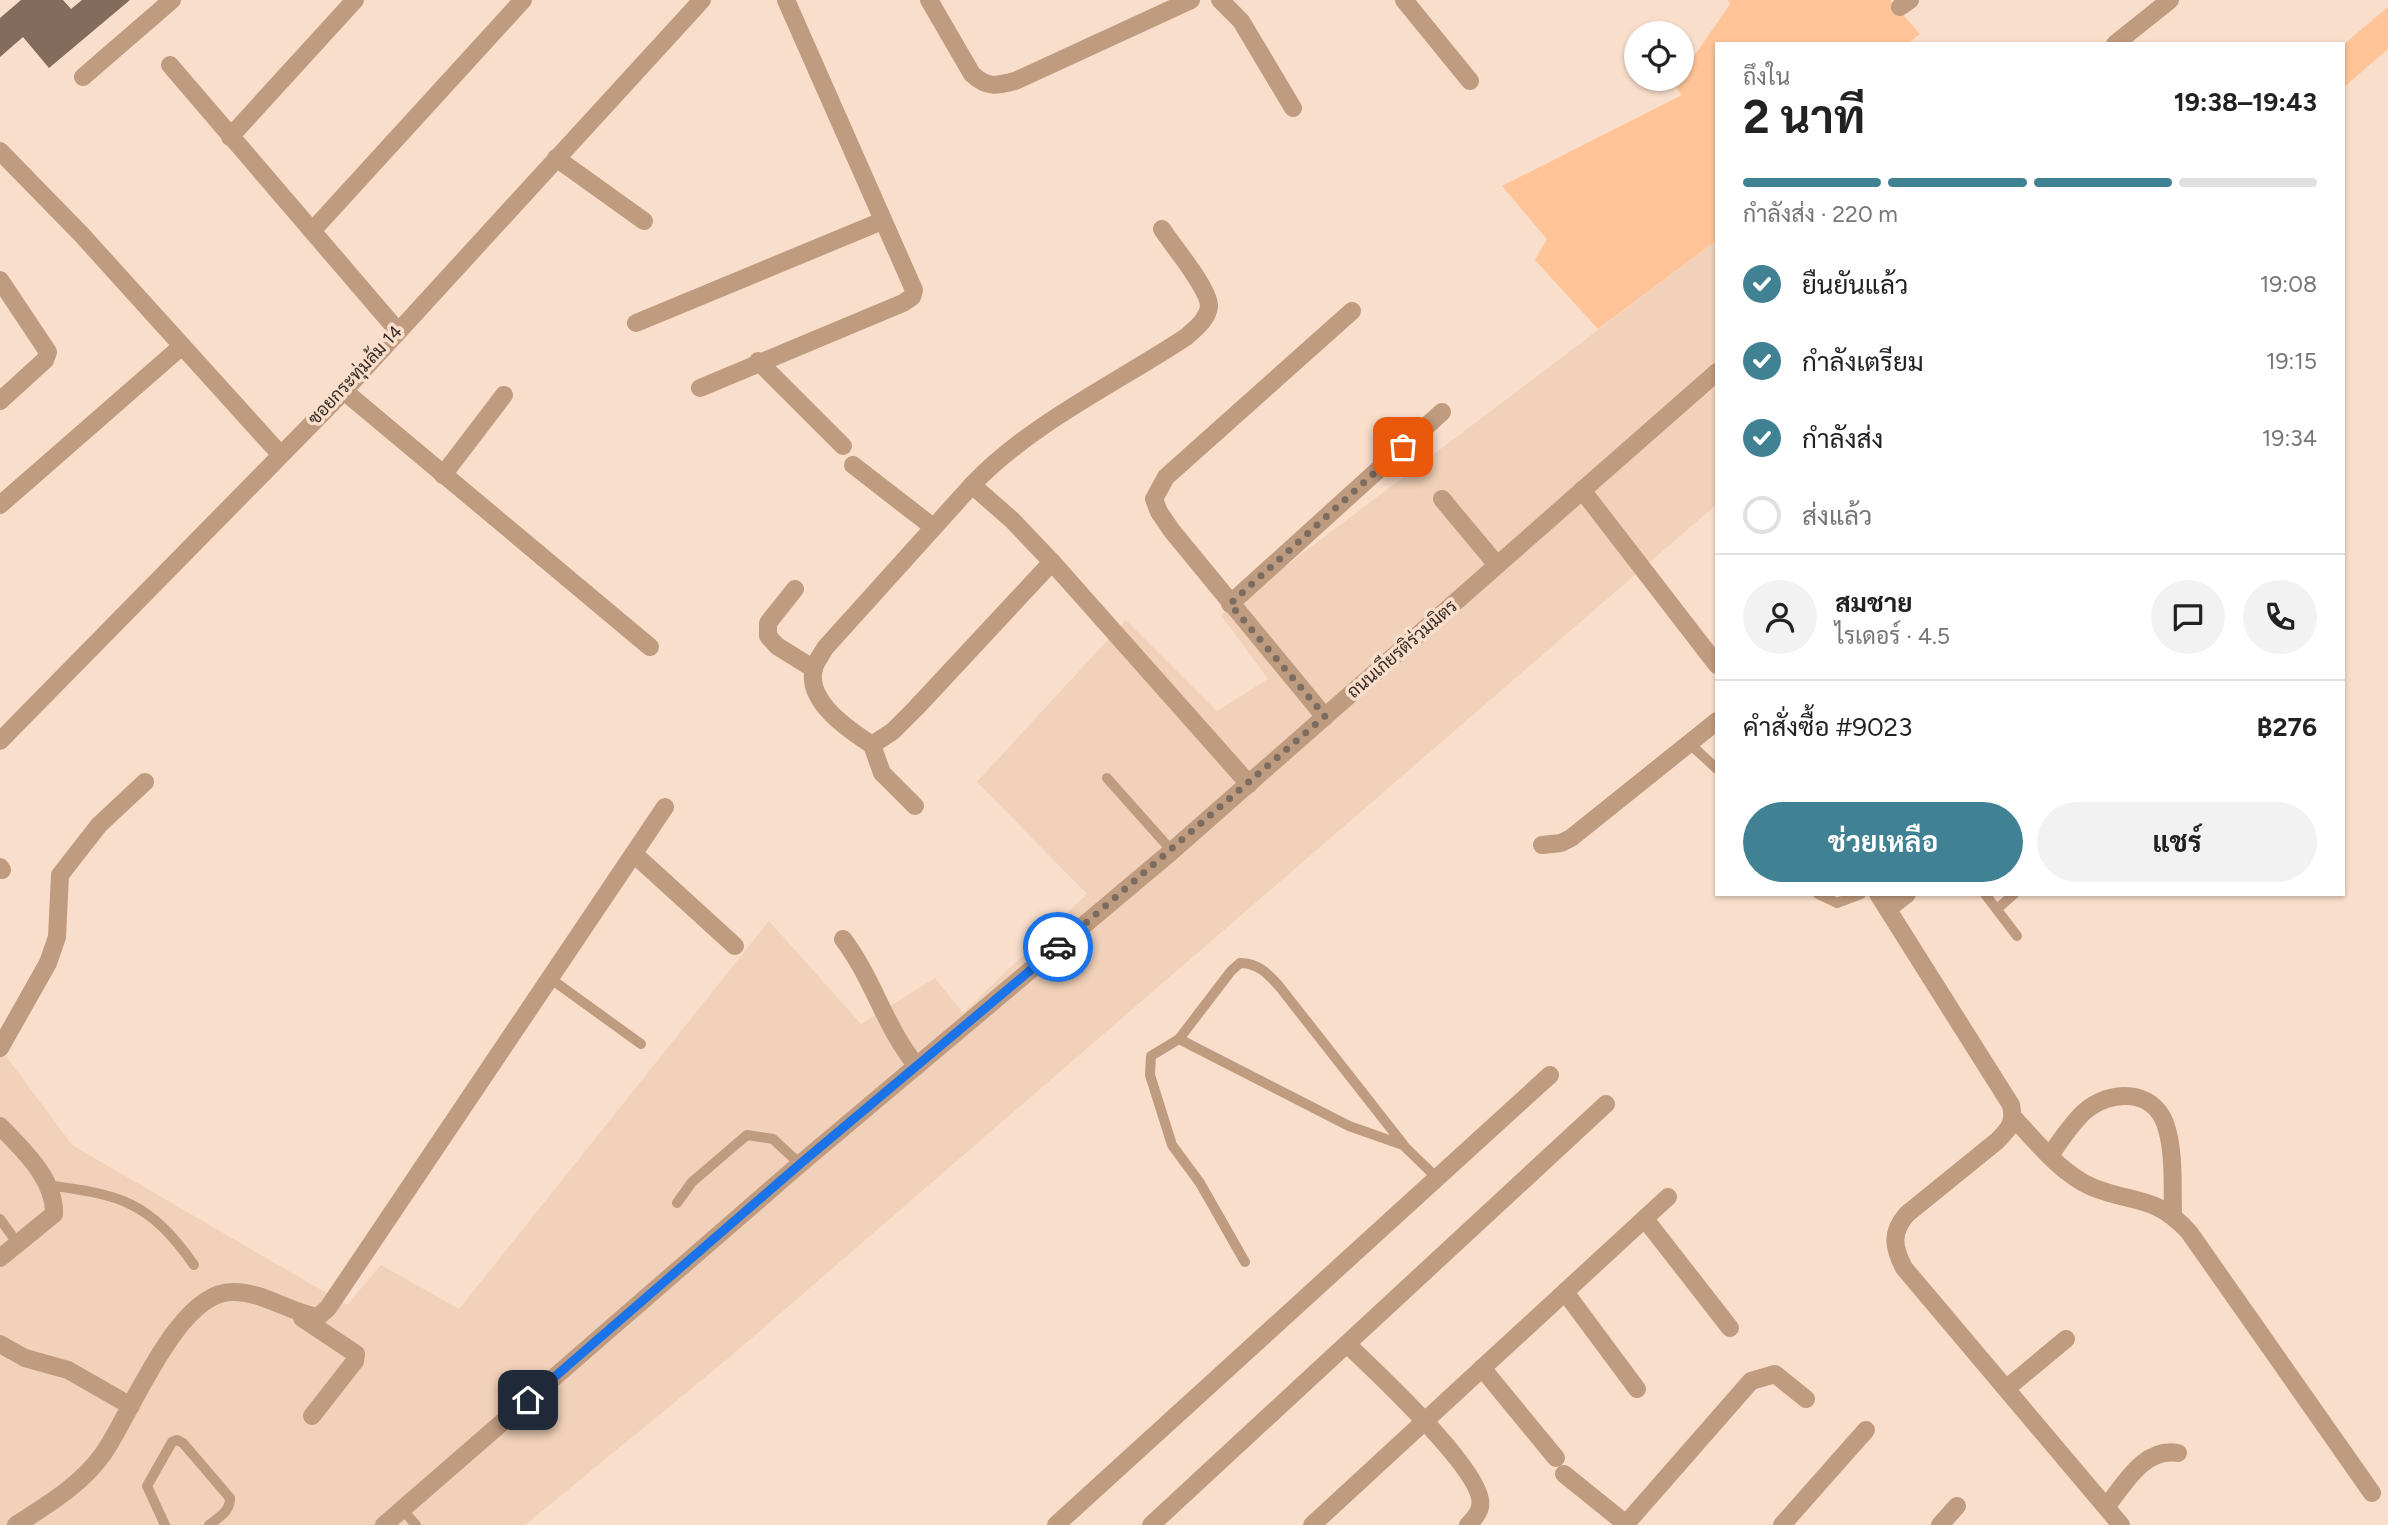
<!DOCTYPE html>
<html lang="th">
<meta charset="utf-8">
<style>
:root{--surface:#fff;--page:#f2f2f2;--text:#222;--muted:#767676;--line:#e0e0e0;--accent:#408193}
body{margin:0;font-family:Figtree,Sarabun,sans-serif;background:var(--page);color:var(--text);height:100vh;display:flex;flex-direction:column;font-size:26px;white-space:nowrap}
*{box-sizing:border-box;margin:0}
p{font-size:23px;color:var(--muted)}
.icon{flex:none;width:38px;height:38px;fill:none;stroke:currentColor;stroke-width:2;stroke-linecap:round;stroke-linejoin:round}
.map{position:relative;flex:1;overflow:hidden}
.panel{position:absolute;left:1715px;top:42px;width:630px;height:854px;display:flex;flex-direction:column;background:var(--surface);border-radius:0px;box-shadow:0 2px 5px #0004}
.panel>*{flex:none}
.buttons{position:absolute;left:1624px;top:21px;display:grid;gap:14px}
.buttons a{display:grid;place-items:center;width:70px;height:70px;border-radius:50%;background:var(--surface);box-shadow:0 2px 5px #0004;font-size:35px}
.pin{position:absolute;display:grid;place-items:center;width:60px;height:60px;color:#fff;margin:-30px;border-radius:14px;box-shadow:0 4px 10px #0006}
.courier{position:absolute;display:grid;place-items:center;width:70px;height:70px;margin:-35px;border:5px solid #1a73e8;border-radius:50%;background:#fff;color:#222;box-shadow:0 2px 9px #0007}
.head em{font-style:normal;font-weight:700}
.head div{display:flex;flex-direction:column-reverse}
.head{display:flex;align-items:center;justify-content:space-between;height:119px;padding:0 28px}
h1{font-size:46px;font-weight:700;line-height:52px}
.bar{display:grid;grid-template-columns:repeat(4,1fr);gap:10px 7px;align-content:center;height:84px;padding:0 28px}
.bar i{height:9px;border-radius:5px;background:var(--line)}
.bar .current{background:var(--accent)}
.bar p{grid-column:span 4}
.line{display:flex;align-items:center;gap:18px;padding:0 28px;border-top:2px solid var(--line)}
.line div{flex:1}
.round{display:grid;place-items:center;flex:none;width:74px;height:74px;border-radius:37px;background:var(--page)}
ol{padding:0 28px;list-style:none}
li{display:flex;align-items:center;gap:21px;height:77px}
li p{margin-inline-start:auto}
li .icon{padding:7px;border-radius:50%;background:var(--accent);color:#fff;stroke-width:4}
li:last-child{color:var(--muted)}
li i{width:38px;height:38px;border:4px solid var(--line);border-radius:50%}
.action{display:flex;gap:14px;margin-top:auto;padding:14px 28px}
.action a{flex:1;height:80px;border-radius:42px;background:var(--accent);color:#fff;font-size:28px;font-weight:700;line-height:80px;text-align:center}
.action a+a{background:var(--page);color:var(--text)}
.map>svg:first-child{display:block}
.built{fill:#f1d1b9}
.green{fill:#fec497}
.building{fill:#836c5b}
.lines{fill:none;stroke-linecap:round;stroke-linejoin:round}
.service{stroke:#bf9b7f;stroke-width:10}
.minor{stroke:#bf9b7f;stroke-width:18}
.tertiary{stroke:#bf9b7f;stroke-width:18}
.done{stroke:#7c6c60;stroke-width:7;stroke-dasharray:0 12.6}
.route{stroke:#1a73e8;stroke-width:9}
.labels{text-anchor:middle;stroke-width:7;stroke-linejoin:round;paint-order:stroke}
.street-label{font-size:18px;fill:#382e27;stroke:#f9decb}
</style>
<div class="map">
<svg width="2388" height="1525" viewBox="0 0 2388 1525">
<rect width="100%" height="100%" fill="#f9decb"/>
<polygon class="built" points="1717,240 1717,504 731,1356 525,1525 0,1525 0,1048 72,1145 347,1305 381,1265 459,1309 769,921 861,1024 935,978 963,1013 1087,894 977,782 1126,620 1217,711 1268,679 1221,615"/>
<g class="green">
<polygon points="1728,0 1890,0 1920,34 1907,44 1717,44 1717,240 1598,329 1535,260 1547,239 1502,186 1682,95 1674,85 1682,79 1682,74 1730,4"/>
<polygon points="2388,7 2388,49 2343,88 2343,45"/>
</g>
<polygon class="building" points="21,0 63,0 71,9 82,0 130,0 49,68 23,37 0,57 0,18"/>
<g class="lines">
<g class="service">
<polyline points="1690,744 1717,769"/>
<polyline points="1107,778 1172,851"/>
<polyline points="1818,894 1837,903 1861,894"/>
<polyline points="1985,894 2017,936"/>
<polyline points="1997,909 2014,894"/>
<polyline points="551,979 641,1044"/>
<path d="M1179,1039L1231,971L1240,963C1258,963 1267,973 1279,986L1403,1144"/>
<path d="M47,1185C121,1195 149,1201 194,1265"/>
<polyline points="677,1203 692,1182 747,1135 773,1139 800,1164"/>
<polyline points="0,1219 18,1244"/>
<polyline points="1245,1262 1200,1183 1172,1145 1150,1075 1151,1056 1179,1039 1349,1126 1403,1145 1437,1178"/>
<polyline points="402,1509 416,1525"/>
<path d="M165,1525L147,1486L172,1442L177,1440L183,1443L230,1498C230,1512 219,1517 209,1525"/>
</g>
<g class="minor">
<path d="M929,0L972,74C987,88 996,86 1015,81L1191,0"/>
<polyline points="1220,0 1241,21 1293,108"/>
<polyline points="1404,0 1470,81"/>
<polyline points="1900,7 1910,0"/>
<polyline points="170,65 397,330"/>
<polyline points="83,77 172,0"/>
<polyline points="230,137 355,0"/>
<polyline points="0,151 81,234 280,454"/>
<polyline points="556,158 644,221"/>
<path d="M1162,229C1172,245 1209,288 1209,306C1208,319 1195,329 1186,337C1115,384 1031,423 972,485L1012,520L1052,562L1249,784"/>
<polyline points="313,230 523,0"/>
<polyline points="0,280 48,352 45,360 0,401"/>
<polyline points="636,323 882,221"/>
<polyline points="758,361 843,446"/>
<polyline points="700,388 903,303 912,297 914,290 786,0"/>
<polyline points="344,391 650,647"/>
<polyline points="853,465 933,527"/>
<polyline points="443,475 504,395"/>
<path d="M972,485L825,648C822,654 816,661 814,668C805,701 849,730 872,745L893,731L916,708L1052,562"/>
<polyline points="1582,490 1717,665"/>
<polyline points="1442,499 1497,565"/>
<polyline points="0,505 182,346"/>
<polyline points="795,589 768,623 768,636 777,646 814,669"/>
<polyline points="1230,604 1442,412"/>
<polyline points="1325,717 1172,531 1159,512 1154,499 1166,477 1352,311"/>
<polyline points="0,741 344,391 702,0"/>
<polyline points="872,745 882,773 915,806"/>
<polyline points="1542,845 1561,843 1571,838 1717,721"/>
<polyline points="634,854 735,946"/>
<polyline points="0,867 2,870"/>
<path d="M1878,894L2011,1105C2015,1123 2009,1129 1997,1141L1907,1214C1891,1232 1893,1247 1904,1268L2121,1525"/>
<polyline points="1888,909 1907,894"/>
<path d="M843,939C874,980 885,1028 917,1066"/>
<polyline points="0,1048 48,963 57,937 60,875 99,825 145,782"/>
<path d="M2014,1118C2036,1142 2062,1174 2092,1187C2133,1204 2154,1194 2189,1232L2372,1493"/>
<path d="M0,1126C23,1150 55,1179 54,1214L0,1258"/>
<path d="M2051,1154C2061,1140 2071,1124 2084,1112C2110,1089 2152,1089 2165,1123C2175,1151 2172,1186 2173,1215"/>
<polyline points="1645,1219 1730,1328"/>
<polyline points="1565,1292 1637,1389"/>
<polyline points="302,1318 356,1354 355,1361 312,1416"/>
<polyline points="0,1344 25,1358 68,1370 131,1406"/>
<path d="M1347,1344C1372,1368 1488,1475 1480,1507C1479,1513 1472,1521 1468,1525"/>
<polyline points="1482,1368 1556,1458"/>
<polyline points="2007,1388 2066,1339"/>
<polyline points="1564,1474 1626,1524"/>
<path d="M2106,1507C2125,1484 2144,1447 2178,1453"/>
<path d="M16,1525C47,1505 81,1485 103,1454C131,1414 177,1292 232,1292C261,1291 289,1312 318,1317L328,1308L665,807"/>
<polyline points="1056,1525 1550,1075"/>
<polyline points="1151,1525 1606,1104"/>
<polyline points="1312,1525 1668,1197"/>
<polyline points="1625,1525 1751,1381 1775,1374 1806,1399"/>
<polyline points="1782,1525 1866,1430"/>
<polyline points="1940,1525 1957,1506"/>
</g>
<g class="tertiary">
<polyline points="2115,44 2170,0"/>
<polyline points="384,1525 800,1164 1172,851 1717,372"/>
</g>
</g>
<g class="lines">
<polyline class="done" points="1058,947 1325,716 1230,604 1403,447"/>
<polyline class="route" points="528,1400 800,1164 1058,947"/>
</g>
<g class="labels">
<g class="street-label">
<text transform="translate(355 375) rotate(-47)" y="6">ซอยกระทุ่มล้ม 14</text>
<text transform="translate(1402 649) rotate(-41)" y="6">ถนนเกียรติร่วมมิตร</text>
</g>
</g>
</svg>
<div class="buttons">
<a><svg class="icon" aria-label="locate" viewBox="0 0 24 24"><circle cx="12" cy="12" r="6"/><path d="M12 2v4M12 18v4M2 12h4M18 12h4"/></svg></a>
</div>
<div class="pin" style="left:1403px;top:447px;background:#ea580c"><svg class="icon" aria-label="bag" viewBox="0 0 24 24"><path d="M5 8h14l-1 12H6zM9 8a3 3 0 0 1 6 0"/></svg></div>
<div class="pin" style="left:528px;top:1400px;background:#1f2937"><svg class="icon" aria-label="home" viewBox="0 0 24 24"><path d="M3 11l9-7 9 7M6 9v11h12V9"/></svg></div>
<div class="courier" style="left:1058px;top:947px"><svg class="icon" aria-label="car" viewBox="0 0 24 24"><path d="M5 17H2v-5l4-1 3-4h7l3 4 3 1v5h-3M9 17h6M6 11h13"/><circle cx="7" cy="17" r="2"/><circle cx="17" cy="17" r="2"/></svg></div>
<section class="panel">
<div class="head"><div><h1>2 นาที</h1><p>ถึงใน</p></div><em>19:38–19:43</em></div>
<div class="bar"><i class="current"></i><i class="current"></i><i class="current"></i><i></i><p>กำลังส่ง · 220 m</p></div>
<ol>
<li><svg class="icon" aria-label="check" viewBox="0 0 24 24"><path d="M5 12l5 5 9-10"/></svg>ยืนยันแล้ว<p>19:08</p></li>
<li><svg class="icon" aria-label="check" viewBox="0 0 24 24"><path d="M5 12l5 5 9-10"/></svg>กำลังเตรียม<p>19:15</p></li>
<li><svg class="icon" aria-label="check" viewBox="0 0 24 24"><path d="M5 12l5 5 9-10"/></svg>กำลังส่ง<p>19:34</p></li>
<li><i></i>ส่งแล้ว</li>
</ol>
<div class="line" style="height:126px"><a class="round"><svg class="icon" aria-label="person" viewBox="0 0 24 24"><circle cx="12" cy="8" r="4"/><path d="M4 21q1-7 8-7t8 7"/></svg></a><div><b>สมชาย</b><p>ไรเดอร์ · 4.5</p></div><a class="round"><svg class="icon" aria-label="chat" viewBox="0 0 24 24"><path d="M4 5h16v11H9l-5 4z"/></svg></a><a class="round"><svg class="icon" aria-label="phone" viewBox="0 0 24 24"><path d="M5 4h4l2 5-3 2q2 4 5 5l2-3 5 2v4C11 20 4 13 5 4z"/></svg></a></div>
<div class="line" style="height:91px"><div>คำสั่งซื้อ #9023</div><b>฿276</b></div>
<div class="action"><a>ช่วยเหลือ</a><a>แชร์</a></div>
</section>
</div>
